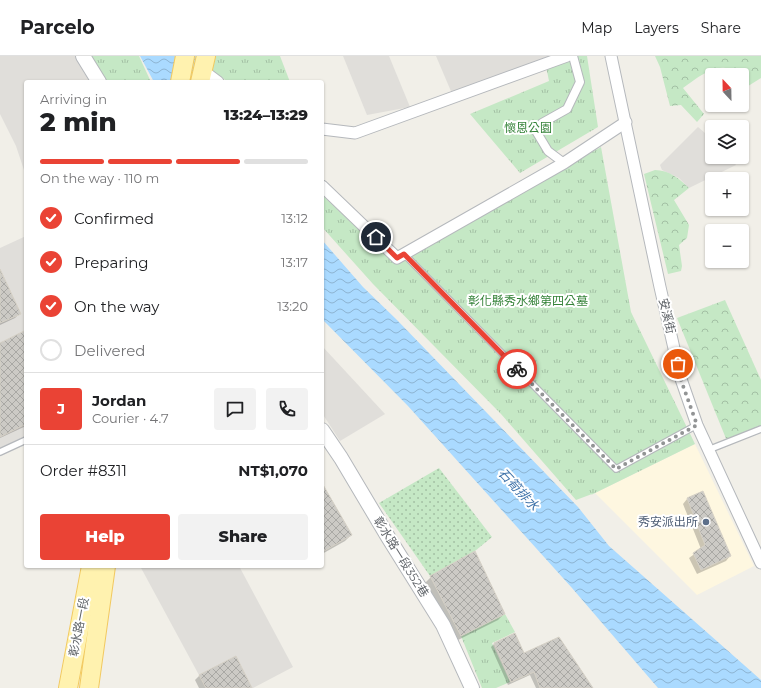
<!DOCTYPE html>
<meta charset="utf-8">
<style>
:root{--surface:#fff;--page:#f2f2f2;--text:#202124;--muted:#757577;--line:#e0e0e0;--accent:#ea4335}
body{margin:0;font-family:Montserrat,"Noto Sans TC",sans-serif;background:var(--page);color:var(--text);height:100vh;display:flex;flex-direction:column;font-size:15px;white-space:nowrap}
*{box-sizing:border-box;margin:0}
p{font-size:13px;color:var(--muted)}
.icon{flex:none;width:22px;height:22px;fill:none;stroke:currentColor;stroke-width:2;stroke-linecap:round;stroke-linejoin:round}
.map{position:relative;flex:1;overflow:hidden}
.details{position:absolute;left:24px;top:24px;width:300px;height:488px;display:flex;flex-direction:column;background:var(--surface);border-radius:4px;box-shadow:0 1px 3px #0004}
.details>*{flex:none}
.needle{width:26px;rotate:338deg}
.controls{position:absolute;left:705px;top:12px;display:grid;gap:8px}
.controls a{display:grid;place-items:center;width:44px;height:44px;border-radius:4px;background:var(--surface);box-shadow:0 1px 3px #0004;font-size:20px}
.pin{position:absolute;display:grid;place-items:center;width:34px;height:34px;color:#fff;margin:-17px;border:2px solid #fff;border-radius:50%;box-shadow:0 1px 4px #0007}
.courier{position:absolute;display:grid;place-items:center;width:40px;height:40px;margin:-20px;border:3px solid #ea4335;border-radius:50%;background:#fff;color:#222;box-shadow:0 1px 5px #0007}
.summary em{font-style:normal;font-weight:800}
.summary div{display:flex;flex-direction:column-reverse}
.summary{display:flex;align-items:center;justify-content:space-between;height:68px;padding:0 16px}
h1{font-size:26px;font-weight:800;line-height:30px}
.bar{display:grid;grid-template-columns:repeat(4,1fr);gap:6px 4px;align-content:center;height:48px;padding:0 16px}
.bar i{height:5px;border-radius:3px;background:var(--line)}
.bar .selected{background:var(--accent)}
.bar p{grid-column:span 4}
.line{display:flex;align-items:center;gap:10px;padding:0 16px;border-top:1px solid var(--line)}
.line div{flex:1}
.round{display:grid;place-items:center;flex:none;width:42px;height:42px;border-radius:4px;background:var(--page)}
ol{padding:0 16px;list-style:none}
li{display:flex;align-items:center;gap:12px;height:44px}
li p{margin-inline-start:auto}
li .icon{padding:4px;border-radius:50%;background:var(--accent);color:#fff;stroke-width:4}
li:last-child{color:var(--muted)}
li i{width:22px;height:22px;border:2px solid var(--line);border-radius:50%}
.action{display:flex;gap:8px;margin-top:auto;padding:8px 16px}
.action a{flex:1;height:46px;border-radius:4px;background:var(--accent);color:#fff;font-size:16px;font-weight:800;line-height:46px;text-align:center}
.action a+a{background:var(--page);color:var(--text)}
header{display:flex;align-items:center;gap:24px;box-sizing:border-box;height:56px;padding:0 20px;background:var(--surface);border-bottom:1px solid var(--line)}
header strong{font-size:19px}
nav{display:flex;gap:22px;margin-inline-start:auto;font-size:14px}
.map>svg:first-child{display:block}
.commercial{fill:#fef7e0}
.industrial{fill:#e0deda}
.grass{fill:url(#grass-dots)}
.forest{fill:url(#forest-crowns)}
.park{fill:url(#park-tufts)}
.water{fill:url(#water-waves)}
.shadow{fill:#0003}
.building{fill:url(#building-cross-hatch);stroke:#d6d1c6}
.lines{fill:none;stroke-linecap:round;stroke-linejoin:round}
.service-casing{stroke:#b5b8bc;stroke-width:8}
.pedestrian-casing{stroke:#b5b8bc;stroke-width:10}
.minor-casing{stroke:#b5b8bc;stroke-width:13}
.tertiary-casing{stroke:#b5b8bc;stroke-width:16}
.primary-casing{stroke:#f2c960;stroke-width:20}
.service{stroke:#fff;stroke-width:5.5}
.pedestrian{stroke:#fff;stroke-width:8}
.minor{stroke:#fff;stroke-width:11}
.tertiary{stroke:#fff;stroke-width:14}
.primary{stroke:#fff2af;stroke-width:18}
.done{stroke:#929495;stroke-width:4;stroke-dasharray:0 7.2}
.route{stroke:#ea4335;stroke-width:5}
.service-dot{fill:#5c6f8a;stroke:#fff;stroke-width:1.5}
.labels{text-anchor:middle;stroke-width:4;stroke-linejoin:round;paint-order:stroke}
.park-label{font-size:12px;fill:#348238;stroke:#fff}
.street-label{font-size:12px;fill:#5f6368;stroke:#fff}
.service-label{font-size:12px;fill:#4e5e75;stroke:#fff;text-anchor:end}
.water-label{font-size:13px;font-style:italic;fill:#4174aa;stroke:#fff}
</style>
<header>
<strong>Parcelo</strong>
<nav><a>Map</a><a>Layers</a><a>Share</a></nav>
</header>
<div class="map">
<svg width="761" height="632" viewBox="0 0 761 632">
<defs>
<pattern id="grass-dots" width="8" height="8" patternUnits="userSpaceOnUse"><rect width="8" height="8" fill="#c5e8c5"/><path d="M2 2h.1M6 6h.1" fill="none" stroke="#a3c0a4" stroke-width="1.8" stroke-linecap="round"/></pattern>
<pattern id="forest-crowns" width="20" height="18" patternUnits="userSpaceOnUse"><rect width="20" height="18" fill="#c5e8c5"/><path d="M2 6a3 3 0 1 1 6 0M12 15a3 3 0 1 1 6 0" fill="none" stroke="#a3c0a4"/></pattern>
<pattern id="park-tufts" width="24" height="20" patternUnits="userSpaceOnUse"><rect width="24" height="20" fill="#c5e8c5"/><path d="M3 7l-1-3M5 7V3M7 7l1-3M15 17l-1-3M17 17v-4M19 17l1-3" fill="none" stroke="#a3c0a4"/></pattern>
<pattern id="water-waves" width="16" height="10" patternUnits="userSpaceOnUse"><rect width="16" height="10" fill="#aadaff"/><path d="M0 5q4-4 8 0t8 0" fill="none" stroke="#8eb4d2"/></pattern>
<pattern id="building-cross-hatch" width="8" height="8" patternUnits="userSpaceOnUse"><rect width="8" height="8" fill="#cccac5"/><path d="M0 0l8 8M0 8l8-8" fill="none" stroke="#a9a8a4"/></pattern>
</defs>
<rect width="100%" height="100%" fill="#f1efe8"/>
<polygon class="commercial" points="695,388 754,510 697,539 595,437"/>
<g class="industrial">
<polygon points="0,0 77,0 90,26 26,26 26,120 16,90 0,58"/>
<polygon points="343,0 389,0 410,51 367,59"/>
<polygon points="436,0 571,0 453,40"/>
<polygon points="698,71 712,83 712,101 730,101 736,109 689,132 679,122 662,114 660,109"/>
<polygon points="26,180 26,385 0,397 0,192"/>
<polygon points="322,290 385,358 340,385 322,357"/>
<polygon points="140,510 239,510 293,611 253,632 206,632"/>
</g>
<polygon class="grass" points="439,412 492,481 475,495 430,520 379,447"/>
<g class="forest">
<path d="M655,0H761V22L745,32L742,28V19H736C722,0 696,23 683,32L704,58L697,66L681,49L670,50L660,11Z"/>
<path d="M655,114C669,114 680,123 689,132L674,144L689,169L687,182L679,189L682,210L681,215L668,218L644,118Z"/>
<polygon points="725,244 761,324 761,372 727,385 677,262"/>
</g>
<g class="park">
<polygon points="90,0 139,0 151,26 103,26"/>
<polygon points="209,0 280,0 290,26 228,26 207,11"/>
<polygon points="577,0 587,0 598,71 520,117 470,58 549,25 546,10"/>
<polygon points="601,91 631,256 695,388 591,439 592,438 576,444 501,358 373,228 322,171 322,139 396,208 518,137"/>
<polygon points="505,558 515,576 492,587 510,626 496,632 482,632 461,580"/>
</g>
<g class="water">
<polygon points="140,0 200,0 208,26 154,26"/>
<polygon points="322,184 363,231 397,264 578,451 609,490 761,624 761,632 658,632 572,532 408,350 322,263"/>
</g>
<g class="shadow">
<polygon points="0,216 20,257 15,262 0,269"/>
<polygon points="26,275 26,370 0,382 0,288"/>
<polygon points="322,429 351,479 345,485 322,498"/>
<polygon points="702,437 730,500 726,505 697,518 689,502 701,493 683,448 687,443"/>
<polygon points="431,521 504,558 498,564 454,586 425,527"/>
<polygon points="514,579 523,598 591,632 536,632 530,619 508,629 491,591 494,588"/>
<polygon points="236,602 251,632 199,632 195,624 199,620"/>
</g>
<g class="building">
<polygon points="0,213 21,258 0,267"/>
<polygon points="26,274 26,368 0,381 0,287"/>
<polygon points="322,427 352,479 322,496"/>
<polygon points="703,435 731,500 701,514 693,497 705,489 687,442"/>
<polygon points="475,495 505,558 461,580 430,520"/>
<polygon points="515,577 524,597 559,581 593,632 540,632 534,616 511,626 494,587"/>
<polygon points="236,600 252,632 206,632 199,619"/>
</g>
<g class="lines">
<g class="service-casing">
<g id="service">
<polyline points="404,198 616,413 697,369"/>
<polyline points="708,394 761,373"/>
<polyline points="0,396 26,384"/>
</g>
</g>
<g class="pedestrian-casing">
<polyline id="pedestrian" points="564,107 548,95 536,75 542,67 567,53 580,26 573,0"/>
</g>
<g class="minor-casing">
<g id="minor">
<polyline points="611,0 660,231 681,323 697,369 761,507"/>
<polyline points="202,14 218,26"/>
<polyline points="322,73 355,77 567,0"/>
<polyline points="322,130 397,202 564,107 626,66"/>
</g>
</g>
<g class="tertiary-casing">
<g id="tertiary">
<polyline points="83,0 99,26"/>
<polyline points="322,374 341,402 388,481 443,569 472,632"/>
</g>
</g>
<g class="primary-casing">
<g id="primary">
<polyline points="180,26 185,0"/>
<polyline points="200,26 206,0"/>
<polyline points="68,632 91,510"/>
<polyline points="89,632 106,510"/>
</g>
</g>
<use href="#service" class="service"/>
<use href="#pedestrian" class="pedestrian"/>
<use href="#minor" class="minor"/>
<use href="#tertiary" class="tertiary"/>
<use href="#primary" class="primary"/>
</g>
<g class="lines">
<polyline class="done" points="517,313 616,413 697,369 681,324 678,308"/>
<polyline class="route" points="376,181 397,202 404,198 517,313"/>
</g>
<circle class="service-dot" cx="706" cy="466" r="4"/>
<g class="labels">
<g class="park-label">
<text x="528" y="76">懷恩公園</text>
<text x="528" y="249">彰化縣秀水鄉第四公墓</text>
</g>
<g class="street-label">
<text transform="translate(667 260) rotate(77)" y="4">安溪街</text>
<text transform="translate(401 501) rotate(58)" y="4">彰水路一段352巷</text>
<text transform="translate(79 571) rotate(-79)" y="4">彰水路一段</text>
</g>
<g class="service-label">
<text x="698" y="470">秀安派出所</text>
</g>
<g class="water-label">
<text transform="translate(519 433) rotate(47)" y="5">石筍排水</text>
</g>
</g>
</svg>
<div class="controls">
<a><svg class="needle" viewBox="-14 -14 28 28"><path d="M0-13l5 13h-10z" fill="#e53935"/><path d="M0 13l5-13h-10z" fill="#757577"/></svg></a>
<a><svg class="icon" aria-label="layers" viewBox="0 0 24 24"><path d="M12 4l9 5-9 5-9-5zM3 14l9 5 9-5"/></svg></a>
<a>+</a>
<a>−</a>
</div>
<div class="pin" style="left:678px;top:308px;background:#ea580c"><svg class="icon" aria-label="bag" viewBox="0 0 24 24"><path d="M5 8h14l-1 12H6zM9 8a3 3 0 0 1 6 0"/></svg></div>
<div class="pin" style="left:376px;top:181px;background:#1f2937"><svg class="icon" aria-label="home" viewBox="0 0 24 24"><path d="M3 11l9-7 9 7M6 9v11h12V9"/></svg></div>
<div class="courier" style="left:517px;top:313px"><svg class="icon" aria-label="bike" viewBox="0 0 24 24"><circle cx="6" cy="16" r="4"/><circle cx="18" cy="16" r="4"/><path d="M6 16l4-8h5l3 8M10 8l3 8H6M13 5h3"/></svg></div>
<section class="details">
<div class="summary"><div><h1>2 min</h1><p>Arriving in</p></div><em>13:24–13:29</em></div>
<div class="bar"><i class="selected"></i><i class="selected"></i><i class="selected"></i><i></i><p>On the way · 110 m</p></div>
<ol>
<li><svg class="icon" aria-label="check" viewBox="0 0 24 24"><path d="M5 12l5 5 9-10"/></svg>Confirmed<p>13:12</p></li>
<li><svg class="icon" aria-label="check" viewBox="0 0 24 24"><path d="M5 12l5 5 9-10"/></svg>Preparing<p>13:17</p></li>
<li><svg class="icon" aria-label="check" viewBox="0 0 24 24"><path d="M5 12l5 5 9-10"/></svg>On the way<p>13:20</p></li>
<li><i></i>Delivered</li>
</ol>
<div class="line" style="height:72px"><b class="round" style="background:var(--accent);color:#fff">J</b><div><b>Jordan</b><p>Courier · 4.7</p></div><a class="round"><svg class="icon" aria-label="chat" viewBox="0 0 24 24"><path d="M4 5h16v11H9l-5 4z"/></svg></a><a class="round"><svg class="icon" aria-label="phone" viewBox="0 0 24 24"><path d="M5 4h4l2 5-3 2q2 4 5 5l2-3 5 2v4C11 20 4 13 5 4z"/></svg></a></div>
<div class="line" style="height:52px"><div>Order #8311</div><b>NT$1,070</b></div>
<div class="action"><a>Help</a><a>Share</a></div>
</section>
</div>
